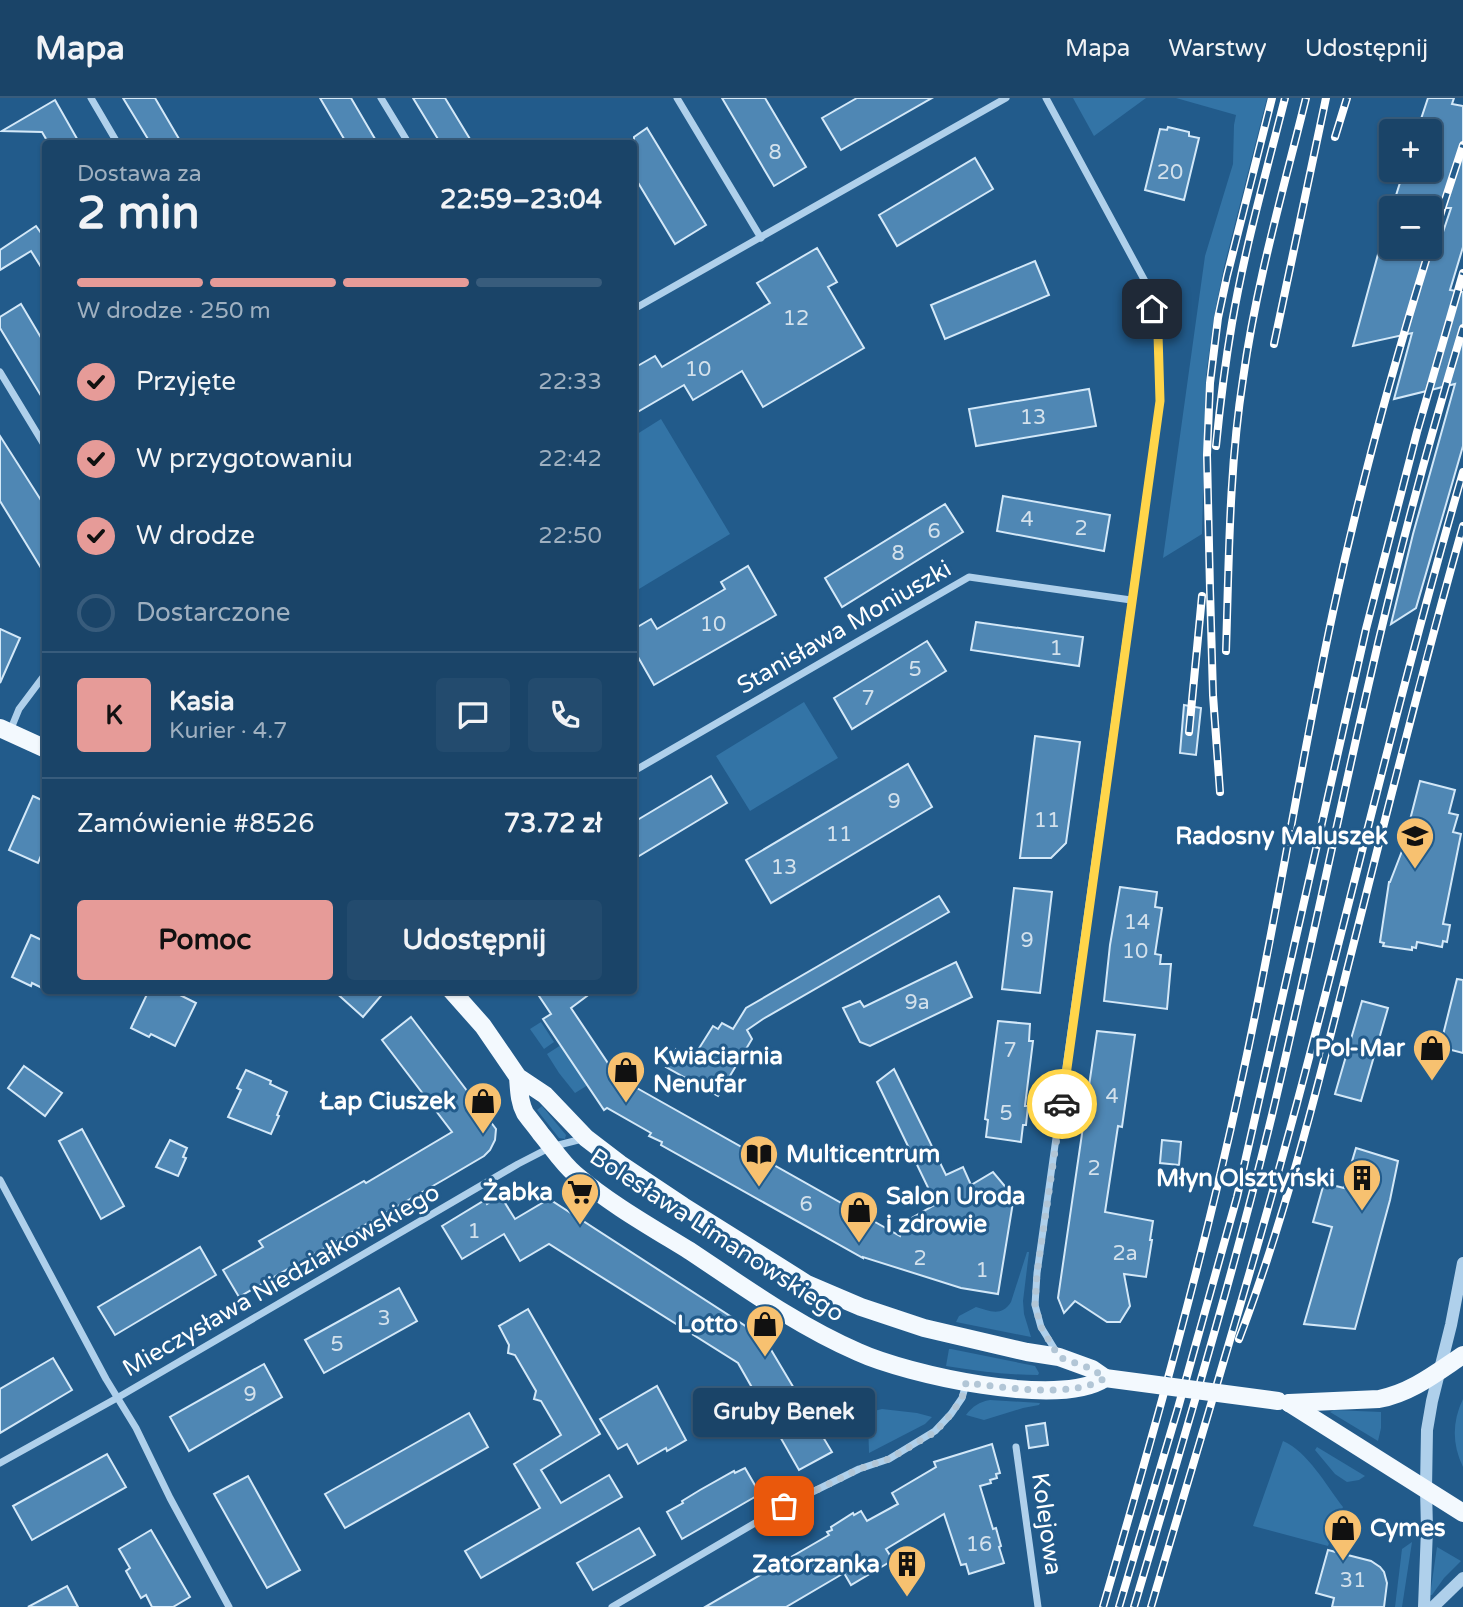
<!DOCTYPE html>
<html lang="pl">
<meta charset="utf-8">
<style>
:root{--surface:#1a4468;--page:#234b6e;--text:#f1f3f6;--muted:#9fb0c0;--line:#385c7c;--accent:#e69b98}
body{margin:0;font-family:"Varela Round",sans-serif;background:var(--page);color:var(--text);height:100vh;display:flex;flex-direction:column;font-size:26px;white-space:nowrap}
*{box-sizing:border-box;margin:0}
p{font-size:23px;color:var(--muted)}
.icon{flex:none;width:38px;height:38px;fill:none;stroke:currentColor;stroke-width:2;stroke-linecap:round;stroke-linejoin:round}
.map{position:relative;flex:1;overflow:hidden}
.details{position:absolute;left:42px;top:42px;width:595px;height:854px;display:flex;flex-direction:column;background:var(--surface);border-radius:7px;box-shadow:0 2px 5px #0004,0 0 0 2px var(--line)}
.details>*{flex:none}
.fabs{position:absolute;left:1379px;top:21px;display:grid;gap:14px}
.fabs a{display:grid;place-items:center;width:63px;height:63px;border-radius:7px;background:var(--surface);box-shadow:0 2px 5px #0004,0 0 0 2px var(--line);font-size:35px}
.pin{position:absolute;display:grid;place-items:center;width:60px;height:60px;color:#fff;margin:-30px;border-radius:14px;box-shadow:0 4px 10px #0006}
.courier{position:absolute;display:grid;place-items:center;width:70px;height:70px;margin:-35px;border:5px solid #ffd54a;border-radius:50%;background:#fff;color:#222;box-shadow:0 2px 9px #0007}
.bubble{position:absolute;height:49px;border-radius:7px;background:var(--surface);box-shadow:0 2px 5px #0004,0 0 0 2px var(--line);font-size:23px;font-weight:700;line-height:49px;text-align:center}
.headline em{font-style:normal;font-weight:700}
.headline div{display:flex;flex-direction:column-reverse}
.headline{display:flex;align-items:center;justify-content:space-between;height:119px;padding:0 35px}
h1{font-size:46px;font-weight:700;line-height:52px}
.bar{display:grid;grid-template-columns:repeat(4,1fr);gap:10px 7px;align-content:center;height:84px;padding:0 35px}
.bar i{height:9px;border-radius:5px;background:var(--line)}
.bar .current{background:var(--accent)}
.bar p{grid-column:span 4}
.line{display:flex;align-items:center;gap:18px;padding:0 35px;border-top:2px solid var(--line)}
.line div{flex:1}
.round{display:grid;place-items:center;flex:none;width:74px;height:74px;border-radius:7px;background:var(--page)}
ol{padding:0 35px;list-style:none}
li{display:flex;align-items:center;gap:21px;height:77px}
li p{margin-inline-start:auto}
li .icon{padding:7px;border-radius:50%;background:var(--accent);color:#111;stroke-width:4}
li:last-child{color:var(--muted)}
li i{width:38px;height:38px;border:4px solid var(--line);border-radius:50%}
.cta{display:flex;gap:14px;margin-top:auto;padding:14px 35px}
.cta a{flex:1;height:80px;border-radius:7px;background:var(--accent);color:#111;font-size:28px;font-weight:700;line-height:80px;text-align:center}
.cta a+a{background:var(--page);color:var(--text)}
header{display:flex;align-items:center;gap:42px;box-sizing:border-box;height:98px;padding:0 35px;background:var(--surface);border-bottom:2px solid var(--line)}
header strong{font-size:33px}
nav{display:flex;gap:38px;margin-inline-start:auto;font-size:24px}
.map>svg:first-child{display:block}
.green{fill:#3374a6}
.building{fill:#4f87b4;stroke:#d3e8f8;stroke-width:2}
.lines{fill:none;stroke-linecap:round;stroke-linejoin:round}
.minor{stroke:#afd0eb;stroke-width:7}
.tertiary{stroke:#afd0eb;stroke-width:12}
.primary{stroke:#f3f9fe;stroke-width:18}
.rail-casing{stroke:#fff;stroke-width:8}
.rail{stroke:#225b8b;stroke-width:5;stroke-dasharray:16;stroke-linecap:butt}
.primary-bridge{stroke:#f3f9fe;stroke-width:18}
.done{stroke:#b2c6d6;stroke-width:7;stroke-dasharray:0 12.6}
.route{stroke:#ffd54a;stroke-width:9}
.labels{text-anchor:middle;stroke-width:6;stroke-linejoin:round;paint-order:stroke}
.number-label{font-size:21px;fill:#d3e1ec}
.street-label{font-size:24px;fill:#fff;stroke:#225b8b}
.poi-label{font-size:24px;font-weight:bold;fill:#fff;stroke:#225b8b;text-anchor:end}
</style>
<header>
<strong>Mapa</strong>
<nav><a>Mapa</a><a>Warstwy</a><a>Udostępnij</a></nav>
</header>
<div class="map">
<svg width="1463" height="1509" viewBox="0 0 1463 1509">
<rect width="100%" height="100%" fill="#225b8b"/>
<g class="green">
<polygon points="1073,0 1146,0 1094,38"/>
<polygon points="1176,0 1267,0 1224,169 1214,219 1206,278 1202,436 1163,460 1205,158 1233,66 1234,27 1236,17"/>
<polygon points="661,321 730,436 634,494 634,338"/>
<polygon points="804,604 838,660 750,713 716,658"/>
<polygon points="541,924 554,944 544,951 530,931"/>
<polygon points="561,947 588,987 575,995 559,975 547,956"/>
<polygon points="542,1008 566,1037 565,1041 559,1040 537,1012"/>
<path d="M1027,1154H1029L1023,1203L1024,1216L1031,1239L956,1224L959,1218L976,1209C989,1213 1002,1219 1011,1204Z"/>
<path d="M949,1251H951L1035,1268L1039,1275L1038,1277C1007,1277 977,1273 946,1268Z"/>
<path d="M1463,1301V1369C1452,1346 1452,1324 1463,1301Z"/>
<path d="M990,1302L1040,1305L1039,1307L1023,1310L984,1322L966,1317C973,1308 979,1304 990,1302Z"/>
<polygon points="882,1311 917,1315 932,1319 925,1326 869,1355 868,1322 874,1313"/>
<polygon points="1334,1312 1381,1314 1381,1330 1378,1343 1330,1314"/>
<path d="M1283,1343C1308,1354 1326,1387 1343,1409L1328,1448L1253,1428Z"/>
<polygon points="1317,1349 1365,1378 1359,1382 1347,1384 1335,1376 1315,1352"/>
<polygon points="1412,1444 1402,1509 1395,1509 1402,1451"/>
<polygon points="1437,1449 1461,1463 1444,1480 1432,1497 1430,1497"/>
</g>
<g class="building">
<polygon points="123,0 155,0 182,46 151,46"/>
<polygon points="320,0 351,0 378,46 347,46"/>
<polygon points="413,0 445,0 473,46 441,46"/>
<polygon points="722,0 765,0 806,69 774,88"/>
<polygon points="857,0 932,0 841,52 822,20"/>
<polygon points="1428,0 1454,0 1452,6 1463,8 1463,149 1450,192 1463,194 1463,348 1416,510 1391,526 1413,436 1455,286 1394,301 1412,235 1353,248 1380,149 1438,149 1451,110 1392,110 1404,72 1430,72 1430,33 1417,33"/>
<polygon points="55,2 80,46 49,46 42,34 2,33"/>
<polygon points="1168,29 1189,34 1189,38 1199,40 1184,102 1145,92 1160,31 1167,32"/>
<polygon points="647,30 706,127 675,146 634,78 634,39"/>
<polygon points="975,60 993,91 897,148 879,117"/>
<polygon points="36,128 46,142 46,177 31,153 0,172 0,152"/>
<polygon points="817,150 837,184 828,189 864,250 763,309 742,273 693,302 684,287 634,316 634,270 655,258 662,269 770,205 757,185"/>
<polygon points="1035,163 1049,197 945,241 931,207"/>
<polygon points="21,206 46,248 46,306 0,230 0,219"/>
<polygon points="1089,291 1096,328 976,348 969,311"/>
<polygon points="0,338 46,410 46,478 0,403"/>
<polygon points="1003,398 1110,417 1104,453 997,433"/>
<polygon points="945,406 963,434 842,509 825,480"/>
<polygon points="748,468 776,517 654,587 634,552 634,531 651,521 657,531 725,491 721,484"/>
<polygon points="976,524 1083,539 1079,568 971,552"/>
<polygon points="0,531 20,540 0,585"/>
<polygon points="927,543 946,573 852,631 834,600"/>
<polygon points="1184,607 1201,610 1196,657 1180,655"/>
<polygon points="1035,638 1080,644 1066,745 1051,760 1020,760"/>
<polygon points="908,666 932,709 771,805 746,762"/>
<polygon points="711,678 727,705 634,761 634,724"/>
<polygon points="1420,683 1455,692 1449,715 1458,717 1453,734 1461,736 1443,826 1450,827 1447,844 1443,843 1442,849 1417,844 1416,850 1412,849 1412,852 1383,848 1384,845 1380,844 1389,784 1390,784 1402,753"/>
<polygon points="33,698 46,704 46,746 38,765 9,752"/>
<polygon points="1120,789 1157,794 1155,809 1162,810 1155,856 1161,857 1160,866 1171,866 1167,911 1104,903 1110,847"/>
<polygon points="1014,790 1052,794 1040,895 1002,891"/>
<polygon points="939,798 949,814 763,921 747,932 752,941 718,998 666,969 676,951 693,960 713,928 718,931 722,925 733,931 746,910"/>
<polygon points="31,837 46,844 46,892 32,885 31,888 12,879"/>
<polygon points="956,864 972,899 870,948 860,944 843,910 860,903 864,909"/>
<polygon points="1457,881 1463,882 1463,955 1440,949"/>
<polygon points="149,892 170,892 196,905 175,948 151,936 149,939 131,930"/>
<polygon points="333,892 386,892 363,919"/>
<polygon points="535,892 595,892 571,910 630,998 635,989 900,1138 903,1125 936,1106 877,984 894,971 946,1077 963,1069 971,1087 993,1074 1008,1092 1015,1092 998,1196 961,1190 863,1159 863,1160 661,1047 662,1044 649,1038 651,1035 607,1010 604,1012 543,921 551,916"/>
<polygon points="1362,903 1388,910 1361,1003 1335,996"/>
<polygon points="411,919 496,1031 495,1042 490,1052 484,1058 445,1081 239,1199 223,1172 263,1149 259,1143 364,1083 366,1085 452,1034 382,942"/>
<polygon points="998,923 1030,926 1029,943 1033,943 1025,1008 1028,1008 1026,1027 1023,1027 1021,1044 986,1039 988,1022 985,1021"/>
<polygon points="1097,933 1135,937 1122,1029 1118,1028 1105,1114 1153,1123 1150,1142 1152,1142 1146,1179 1124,1176 1130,1208 1120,1224 1107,1224 1075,1203 1064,1215 1058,1200"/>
<polygon points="24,968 62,995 45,1018 8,990"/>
<polygon points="246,972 271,983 270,986 287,994 277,1017 279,1018 271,1036 228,1019 241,992 237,990"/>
<polygon points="82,1031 124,1108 101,1121 59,1043"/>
<polygon points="170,1042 187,1050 183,1059 186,1060 178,1078 156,1069"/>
<polygon points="1162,1042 1181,1044 1179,1067 1160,1065"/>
<polygon points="1356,1050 1398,1063 1390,1102 1355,1231 1304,1226 1332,1129 1313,1124 1324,1085 1344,1090"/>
<polygon points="500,1097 515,1121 549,1101 764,1240 832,1354 799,1372 738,1265 549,1146 520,1163 504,1136 462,1161 442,1128 485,1102 487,1106"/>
<polygon points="200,1149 216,1177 115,1237 98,1209"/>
<polygon points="399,1190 417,1223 324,1275 305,1242"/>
<polygon points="528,1211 600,1336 541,1372 561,1405 609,1377 622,1399 481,1480 465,1453 540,1410 514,1366 561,1337 541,1303 534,1301 536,1293 515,1257 508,1255 509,1247 499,1228"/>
<polygon points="53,1260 72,1292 0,1335 0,1291"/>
<polygon points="264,1266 282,1299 189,1353 170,1319"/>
<polygon points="657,1288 686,1342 667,1353 666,1350 638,1366 627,1346 618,1351 600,1321"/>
<polygon points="469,1315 488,1349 345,1430 325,1396"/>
<polygon points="1045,1325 1048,1347 1029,1350 1026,1328"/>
<polygon points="992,1346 1000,1375 996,1376 997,1380 990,1382 991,1385 980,1388 993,1431 996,1430 1001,1448 999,1449 1004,1465 969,1476 966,1466 961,1467 944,1416 886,1451 893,1462 851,1487 844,1475 786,1509 705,1509 829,1437 827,1434 832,1432 831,1429 853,1415 854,1417 861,1413 867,1423 898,1406 892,1395 936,1369 934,1364"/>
<polygon points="107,1356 126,1389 32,1442 13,1408"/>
<polygon points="745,1370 760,1396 682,1441 667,1414 683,1405 682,1403 700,1392 734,1373 735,1375"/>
<polygon points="248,1378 300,1472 267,1490 214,1396"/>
<polygon points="639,1430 655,1457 593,1492 577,1465"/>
<polygon points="151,1432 190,1499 173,1509 152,1509 146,1497 141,1500 126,1473 130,1470 119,1451"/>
<polygon points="1328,1452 1371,1463 1380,1469 1384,1474 1387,1485 1384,1509 1332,1509 1334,1500 1316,1495"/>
<polygon points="67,1488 78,1509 28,1509"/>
</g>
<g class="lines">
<g class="minor">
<polyline points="91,0 118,46"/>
<polyline points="381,0 409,46"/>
<polyline points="677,0 761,140"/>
<polyline points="1046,0 1146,185 1158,236 1160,302 1037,1175 1035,1207 1041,1229 1057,1255"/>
<polyline points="634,211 1006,0"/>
<polyline points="0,274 46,350"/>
<polyline points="10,633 19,611 46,575"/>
<polyline points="634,673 969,479 1131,502"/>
<polyline points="0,1082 106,1281 136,1330 170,1400 229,1509"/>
<polyline points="1016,1349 1038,1509"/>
<polyline points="0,1365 117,1300 518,1066 551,1049 582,1041"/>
<polyline points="612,1509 784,1408 859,1371 889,1361 935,1333 951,1316 962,1300 966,1286"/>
</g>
<g class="tertiary">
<polyline points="1424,1509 1427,1431 1426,1391 1427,1332 1432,1303 1451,1227 1463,1165"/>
<polyline points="1433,1509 1463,1480"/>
</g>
<g class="primary">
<polyline points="0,630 46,651"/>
<path d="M451,892L483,928L518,979L545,997L586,1040L620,1066L683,1108L807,1186L861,1209L924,1230L1027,1254L1059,1259L1092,1271L1105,1280C1060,1311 906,1276 858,1254C798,1228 744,1189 690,1153C651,1129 610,1106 575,1076C562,1065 552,1049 541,1036C536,1029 530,1022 525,1015C519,1004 519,991 518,979"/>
<polyline points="1289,1305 1463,1415"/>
<path d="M1289,1305L1379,1301C1411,1295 1436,1275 1463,1257"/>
</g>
<g class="rail-casing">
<g id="rail">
<polyline points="1335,39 1347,0"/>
<polyline points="1274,246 1326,0"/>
<path d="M1216,348C1220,307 1225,266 1232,225C1245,149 1266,75 1285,0"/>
<path d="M1226,553C1229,462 1229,371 1243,281C1256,186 1283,93 1306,0"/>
<polyline points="1189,634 1202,498"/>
<polyline points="1220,694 1213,597 1210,491 1207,357 1210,285 1218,220 1227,178 1272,0"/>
<path d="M1239,1241C1286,1118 1317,991 1349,864C1386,718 1422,572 1463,428"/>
<path d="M1103,1509C1153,1337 1202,1165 1240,989C1275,831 1299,672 1333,514C1367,356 1412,200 1463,47"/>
<polyline points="1119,1509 1178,1310 1237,1099 1366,531 1417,334 1463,175"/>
<path d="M1134,1509C1182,1346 1232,1182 1272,1017C1306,875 1335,732 1368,589C1395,469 1427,349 1463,230"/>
<path d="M1151,1509C1203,1331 1258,1154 1305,975C1358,774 1405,573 1463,374"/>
</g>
</g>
<use href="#rail" class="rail"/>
<polyline class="primary-bridge" points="1105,1280 1278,1303"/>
</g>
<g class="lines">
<path class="done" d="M784,1408L859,1371L889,1361L935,1334L951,1316L962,1300L966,1285C1003,1289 1074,1301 1105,1280L1092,1271L1059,1259L1041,1229L1035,1207L1037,1175L1062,1006"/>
<polyline class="route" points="1062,1006 1160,303 1158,236 1152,211"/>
</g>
<defs>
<g id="school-pin" transform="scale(2.0125)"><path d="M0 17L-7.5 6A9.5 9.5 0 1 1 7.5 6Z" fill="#f7c170" stroke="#225b8b"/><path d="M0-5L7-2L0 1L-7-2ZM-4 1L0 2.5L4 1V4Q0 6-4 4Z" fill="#111"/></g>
<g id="shop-pin" transform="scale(2.0125)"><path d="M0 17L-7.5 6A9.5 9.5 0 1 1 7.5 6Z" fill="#f7c170" stroke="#225b8b"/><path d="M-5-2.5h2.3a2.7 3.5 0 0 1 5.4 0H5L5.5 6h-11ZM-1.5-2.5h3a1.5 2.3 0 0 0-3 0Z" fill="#111"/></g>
<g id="library-pin" transform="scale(2.0125)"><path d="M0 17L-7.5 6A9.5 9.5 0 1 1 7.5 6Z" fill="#f7c170" stroke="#225b8b"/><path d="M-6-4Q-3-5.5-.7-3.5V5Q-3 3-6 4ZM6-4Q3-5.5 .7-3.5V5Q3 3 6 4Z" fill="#111"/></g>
<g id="building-pin" transform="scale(2.0125)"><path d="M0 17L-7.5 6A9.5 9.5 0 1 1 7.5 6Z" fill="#f7c170" stroke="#225b8b"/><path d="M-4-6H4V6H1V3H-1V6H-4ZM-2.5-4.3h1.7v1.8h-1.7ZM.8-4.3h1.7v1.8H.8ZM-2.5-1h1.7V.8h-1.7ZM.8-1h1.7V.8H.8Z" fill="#111"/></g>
<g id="supermarket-pin" transform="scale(2.0125)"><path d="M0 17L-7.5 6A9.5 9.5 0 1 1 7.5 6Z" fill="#f7c170" stroke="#225b8b"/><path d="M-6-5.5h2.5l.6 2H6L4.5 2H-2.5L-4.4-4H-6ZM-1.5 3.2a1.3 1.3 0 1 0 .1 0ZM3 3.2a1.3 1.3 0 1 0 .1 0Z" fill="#111"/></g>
</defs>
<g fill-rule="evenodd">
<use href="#school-pin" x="1415" y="738"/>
<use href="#shop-pin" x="1432" y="950"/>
<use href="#shop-pin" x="626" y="972"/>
<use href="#shop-pin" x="483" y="1003"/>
<use href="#library-pin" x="759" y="1056"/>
<use href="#building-pin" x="1362" y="1080"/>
<use href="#supermarket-pin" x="580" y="1094"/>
<use href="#shop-pin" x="859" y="1112"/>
<use href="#shop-pin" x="765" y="1226"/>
<use href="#shop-pin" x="1343" y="1430"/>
<use href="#building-pin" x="907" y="1466"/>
</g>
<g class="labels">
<g class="number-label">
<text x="775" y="61">8</text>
<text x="1170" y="81">20</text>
<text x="796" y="227">12</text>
<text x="698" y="278">10</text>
<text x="1033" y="326">13</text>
<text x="1027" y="428">4</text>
<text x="1081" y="437">2</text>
<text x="934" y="440">6</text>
<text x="898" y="462">8</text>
<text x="713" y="533">10</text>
<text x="1056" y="557">1</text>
<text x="915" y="578">5</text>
<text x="868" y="607">7</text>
<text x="894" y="710">9</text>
<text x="1047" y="729">11</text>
<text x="839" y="743">11</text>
<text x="784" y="776">13</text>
<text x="1137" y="831">14</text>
<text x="1027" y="849">9</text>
<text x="1135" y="860">10</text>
<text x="917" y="911">9a</text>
<text x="1010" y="959">7</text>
<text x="1112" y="1005">4</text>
<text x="1006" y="1022">5</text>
<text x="1094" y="1077">2</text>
<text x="806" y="1113">6</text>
<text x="474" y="1140">1</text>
<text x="1125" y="1162">2a</text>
<text x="920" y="1167">2</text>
<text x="982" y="1179">1</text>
<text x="384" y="1227">3</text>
<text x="337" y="1253">5</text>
<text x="250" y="1303">9</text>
<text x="979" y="1453">16</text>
<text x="1353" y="1489">31</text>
</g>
<g class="street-label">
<text transform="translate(844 529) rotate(-30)" y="8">Stanisława Moniuszki</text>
<text transform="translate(717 1137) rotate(33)" y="8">Bolesława Limanowskiego</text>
<text transform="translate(281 1182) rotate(-30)" y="8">Mieczysława Niedziałkowskiego</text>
<text transform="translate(1047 1426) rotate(82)" y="8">Kolejowa</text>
</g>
<g class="poi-label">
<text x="1388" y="746">Radosny Maluszek</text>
<text x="1405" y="958">Pol-Mar</text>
<text x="653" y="966" text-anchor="start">Kwiaciarnia<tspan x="653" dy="28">Nenufar</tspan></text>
<text x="456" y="1011">Łap Ciuszek</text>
<text x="786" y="1064" text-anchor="start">Multicentrum</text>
<text x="1335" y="1088">Młyn Olsztyński</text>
<text x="553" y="1102">Żabka</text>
<text x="886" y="1106" text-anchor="start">Salon Uroda<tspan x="886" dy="28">i zdrowie</tspan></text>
<text x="738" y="1234">Lotto</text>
<text x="1370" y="1438" text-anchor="start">Cymes</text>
<text x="880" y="1474">Zatorzanka</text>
</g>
</g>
</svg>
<div class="fabs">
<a>+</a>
<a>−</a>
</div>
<div class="pin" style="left:784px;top:1408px;background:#ea580c"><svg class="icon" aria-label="bag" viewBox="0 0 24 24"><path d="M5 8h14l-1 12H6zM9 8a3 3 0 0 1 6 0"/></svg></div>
<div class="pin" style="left:1152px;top:211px;background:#1f2937"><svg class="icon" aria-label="home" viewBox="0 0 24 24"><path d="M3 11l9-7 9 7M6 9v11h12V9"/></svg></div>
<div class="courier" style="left:1062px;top:1006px"><svg class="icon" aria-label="car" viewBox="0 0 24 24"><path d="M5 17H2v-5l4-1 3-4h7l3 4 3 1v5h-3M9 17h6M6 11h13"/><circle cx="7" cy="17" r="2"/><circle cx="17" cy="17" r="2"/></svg></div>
<div class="bubble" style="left:693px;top:1290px;width:182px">Gruby Benek</div>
<section class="details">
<div class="headline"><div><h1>2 min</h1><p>Dostawa za</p></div><em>22:59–23:04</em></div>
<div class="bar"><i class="current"></i><i class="current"></i><i class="current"></i><i></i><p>W drodze · 250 m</p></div>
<ol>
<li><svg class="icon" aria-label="check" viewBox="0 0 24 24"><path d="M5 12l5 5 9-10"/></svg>Przyjęte<p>22:33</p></li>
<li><svg class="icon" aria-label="check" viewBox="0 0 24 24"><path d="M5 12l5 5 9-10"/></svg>W przygotowaniu<p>22:42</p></li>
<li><svg class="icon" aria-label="check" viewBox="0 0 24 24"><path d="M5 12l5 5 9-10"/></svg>W drodze<p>22:50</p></li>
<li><i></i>Dostarczone</li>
</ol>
<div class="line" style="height:126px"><b class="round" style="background:var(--accent);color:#111">K</b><div><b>Kasia</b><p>Kurier · 4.7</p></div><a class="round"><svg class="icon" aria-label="chat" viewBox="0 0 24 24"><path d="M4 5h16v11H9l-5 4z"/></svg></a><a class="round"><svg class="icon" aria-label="phone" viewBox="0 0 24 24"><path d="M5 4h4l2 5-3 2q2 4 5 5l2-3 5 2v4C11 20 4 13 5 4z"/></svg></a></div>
<div class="line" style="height:91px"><div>Zamówienie #8526</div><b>73.72 zł</b></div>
<div class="cta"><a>Pomoc</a><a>Udostępnij</a></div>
</section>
</div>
